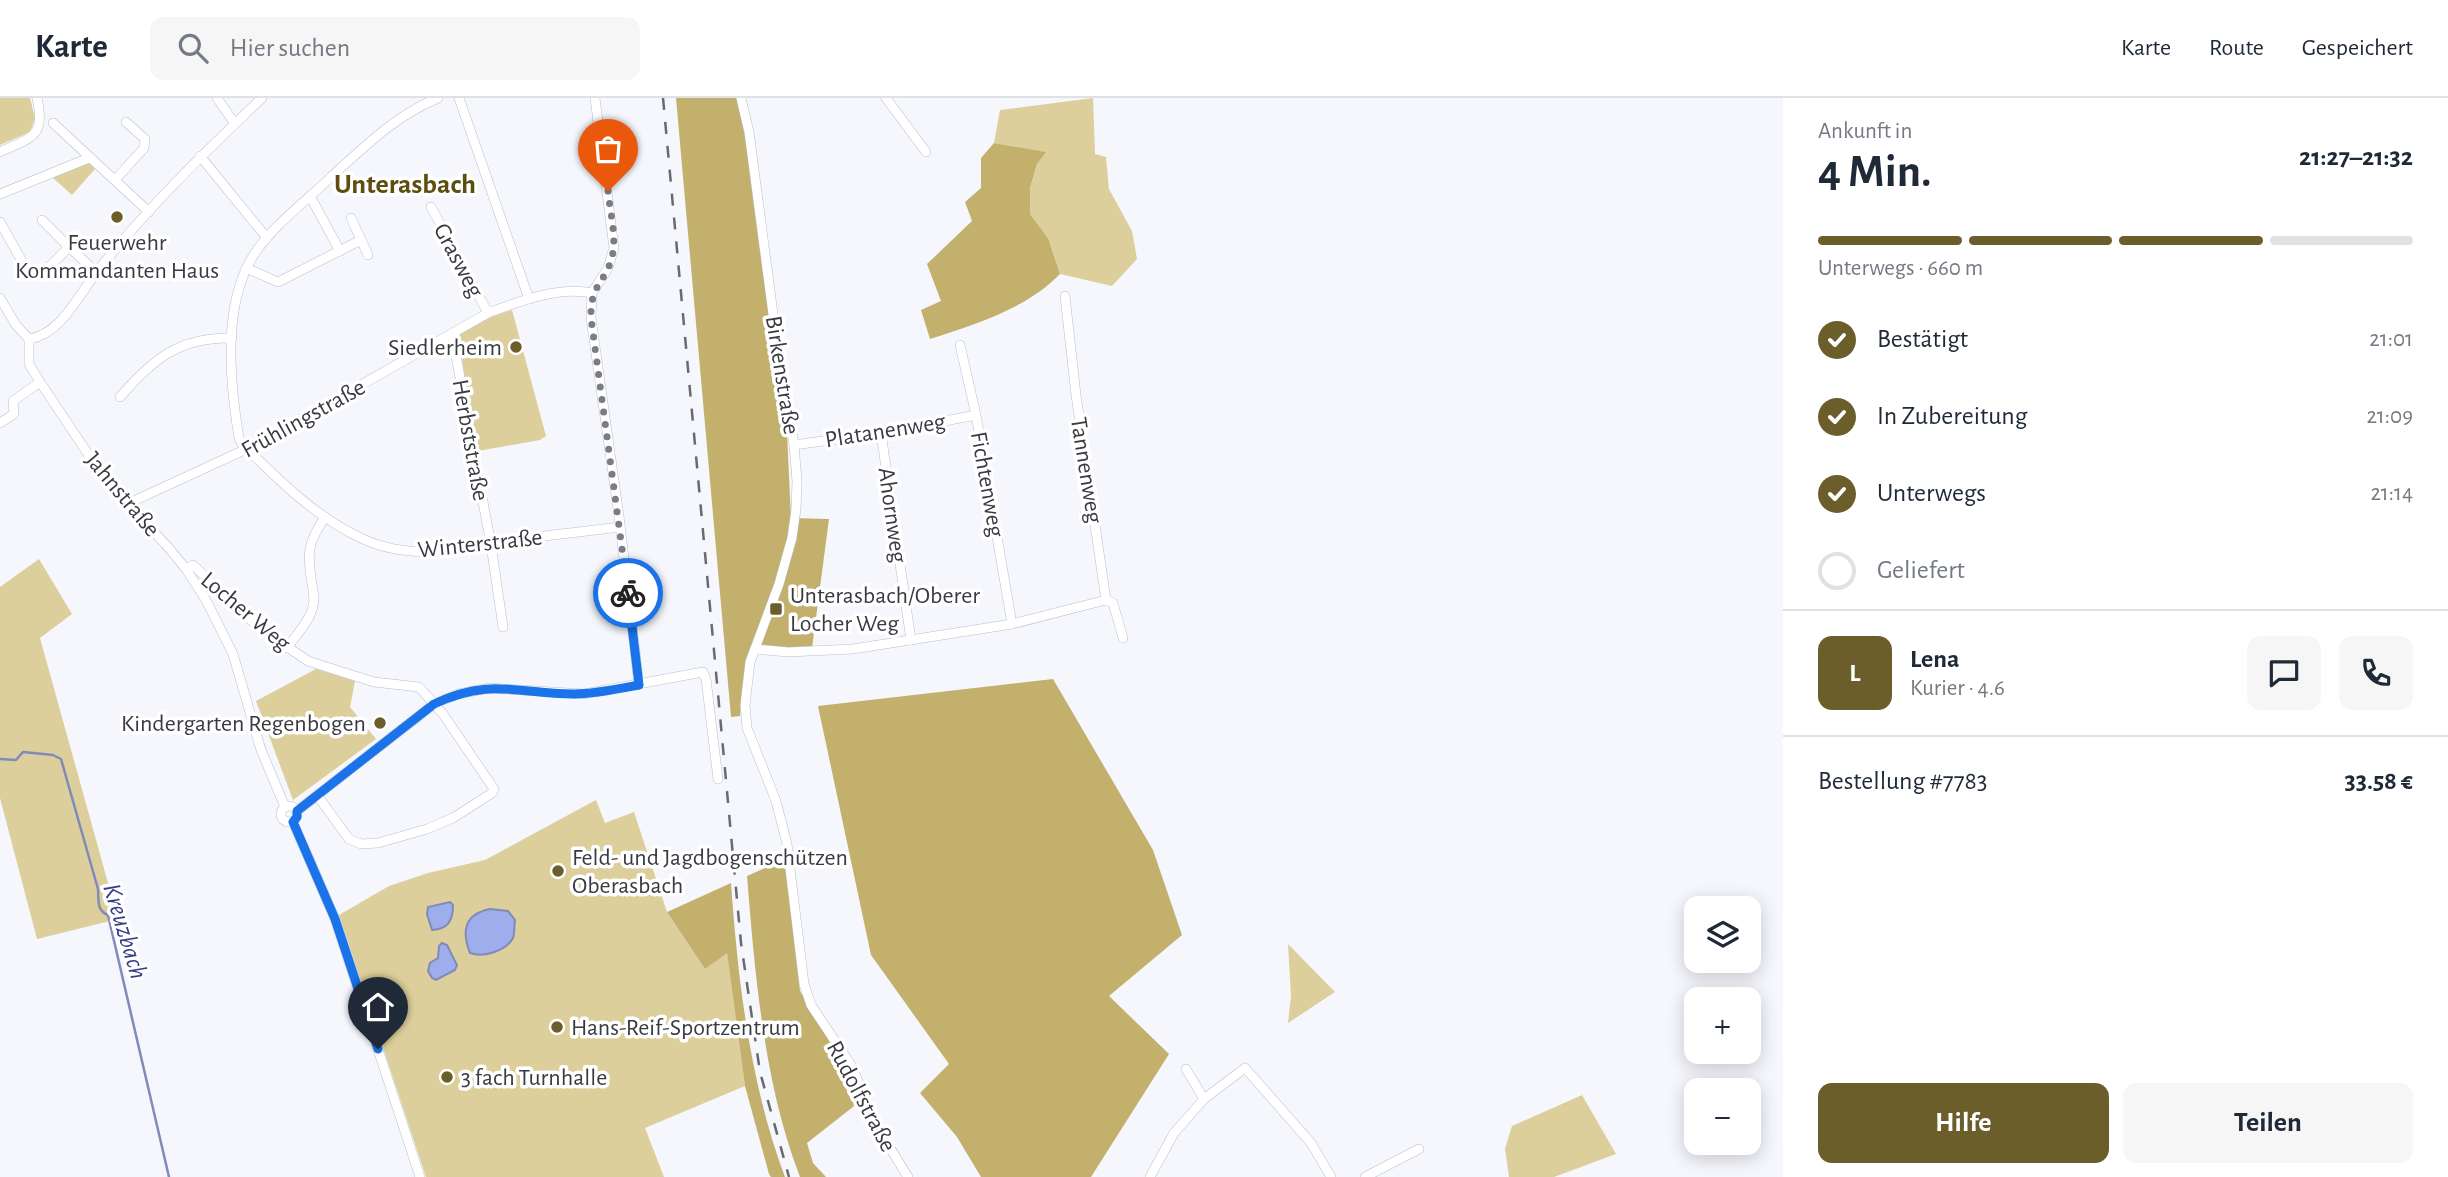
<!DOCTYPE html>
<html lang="de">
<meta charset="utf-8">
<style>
:root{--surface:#fff;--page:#f6f6f7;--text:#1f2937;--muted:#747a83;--line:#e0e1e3;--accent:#6b5e2b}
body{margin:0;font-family:"Alegreya Sans",sans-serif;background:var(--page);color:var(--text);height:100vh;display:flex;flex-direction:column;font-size:26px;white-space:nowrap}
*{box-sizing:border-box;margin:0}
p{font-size:23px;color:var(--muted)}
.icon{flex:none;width:38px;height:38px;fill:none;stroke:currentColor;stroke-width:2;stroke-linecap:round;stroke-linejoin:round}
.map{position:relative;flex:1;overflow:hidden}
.side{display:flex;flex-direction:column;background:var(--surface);width:665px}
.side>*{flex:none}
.controls{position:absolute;left:1684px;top:798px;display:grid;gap:14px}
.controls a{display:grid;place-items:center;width:77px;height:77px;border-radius:14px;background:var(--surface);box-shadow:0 4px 18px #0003;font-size:35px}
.pin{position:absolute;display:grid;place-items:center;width:60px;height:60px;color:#fff;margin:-72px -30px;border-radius:50% 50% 50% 0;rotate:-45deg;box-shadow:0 0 7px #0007}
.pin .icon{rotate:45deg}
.courier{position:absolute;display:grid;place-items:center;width:70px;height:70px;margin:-35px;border:5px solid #1a73e8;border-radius:50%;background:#fff;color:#222;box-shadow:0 2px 9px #0007}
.summary em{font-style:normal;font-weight:600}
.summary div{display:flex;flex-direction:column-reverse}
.summary{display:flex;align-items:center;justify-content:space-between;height:119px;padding:0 35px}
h1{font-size:46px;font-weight:600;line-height:52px}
.bar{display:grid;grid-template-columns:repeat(4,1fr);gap:10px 7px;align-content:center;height:84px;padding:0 35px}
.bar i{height:9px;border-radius:5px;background:var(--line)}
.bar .current{background:var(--accent)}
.bar p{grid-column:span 4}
.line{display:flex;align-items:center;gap:18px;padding:0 35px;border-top:2px solid var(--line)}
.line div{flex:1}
.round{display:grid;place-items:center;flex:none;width:74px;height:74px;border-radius:14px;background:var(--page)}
ol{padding:0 35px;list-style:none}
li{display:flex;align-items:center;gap:21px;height:77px}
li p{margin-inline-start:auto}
li .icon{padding:7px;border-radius:50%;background:var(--accent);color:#fff;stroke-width:4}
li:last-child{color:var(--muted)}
li i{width:38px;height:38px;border:4px solid var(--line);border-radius:50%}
.cta{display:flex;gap:14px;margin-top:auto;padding:14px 35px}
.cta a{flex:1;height:80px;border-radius:14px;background:var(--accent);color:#fff;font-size:28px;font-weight:600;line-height:80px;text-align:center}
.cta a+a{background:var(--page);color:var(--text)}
header{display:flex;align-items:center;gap:42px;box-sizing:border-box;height:98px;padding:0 35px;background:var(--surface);border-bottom:2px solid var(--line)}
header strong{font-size:33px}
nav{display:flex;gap:38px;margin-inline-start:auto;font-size:24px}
.search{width:490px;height:63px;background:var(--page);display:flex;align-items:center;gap:18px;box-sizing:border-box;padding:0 24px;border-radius:14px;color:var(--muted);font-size:26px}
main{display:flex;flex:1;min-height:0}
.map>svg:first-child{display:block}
.green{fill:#ddcf9b}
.forest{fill:#c2b06c}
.water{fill:#9eadeb;stroke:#808bb8;stroke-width:2}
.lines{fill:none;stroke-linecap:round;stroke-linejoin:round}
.stream{stroke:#808bb8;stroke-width:2.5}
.minor-casing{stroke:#babece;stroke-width:10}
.minor{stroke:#fff;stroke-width:9}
.rail{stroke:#686a70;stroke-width:2.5;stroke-dasharray:12 12;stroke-linecap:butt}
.done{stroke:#7b7d83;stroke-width:7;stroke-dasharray:0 12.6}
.route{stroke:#1a73e8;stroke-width:9}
.poi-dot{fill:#6b5e2b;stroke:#fff;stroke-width:2.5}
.labels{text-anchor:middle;stroke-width:7;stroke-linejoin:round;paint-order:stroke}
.poi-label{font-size:24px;fill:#393b41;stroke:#fff;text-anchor:start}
.street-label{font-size:24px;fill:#393b41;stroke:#fff}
.water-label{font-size:26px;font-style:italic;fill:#353f87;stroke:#fff}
.quarter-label{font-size:28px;font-weight:bold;fill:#5d4e10;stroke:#fff}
</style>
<header>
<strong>Karte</strong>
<div class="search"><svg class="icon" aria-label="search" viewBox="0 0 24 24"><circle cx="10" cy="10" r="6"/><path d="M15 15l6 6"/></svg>Hier suchen</div>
<nav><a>Karte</a><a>Route</a><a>Gespeichert</a></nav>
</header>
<main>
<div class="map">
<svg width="1783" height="1079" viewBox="0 0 1783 1079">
<rect width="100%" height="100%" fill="#f5f7fd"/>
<g class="green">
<polygon points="0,0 30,0 35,20 30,34 0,47"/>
<polygon points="1093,0 1095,56 1106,59 1109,91 1132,133 1137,161 1112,188 1060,176 1048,140 1030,116 1030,90 1037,66 1045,54 994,45 1000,12"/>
<polygon points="87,63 95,71 72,97 52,79"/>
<polygon points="512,212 546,338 540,342 478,353 459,245 460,236 478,223"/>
<polygon points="39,461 72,516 40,540 118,821 37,841 0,700 0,489"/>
<polygon points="316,571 355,583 350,609 376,641 293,702 256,603"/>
<polygon points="596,702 605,725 634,714 667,814 705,871 727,854 745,988 645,1030 664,1079 426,1079 339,817 389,788 428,775 485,762"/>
<polygon points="1288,846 1335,894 1288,925 1291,898"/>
<polygon points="1582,997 1616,1056 1554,1079 1509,1079 1505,1051 1512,1028"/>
</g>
<g class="forest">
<polygon points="676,0 742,0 786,314 791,420 829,421 812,550 754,548 746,564 740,618 731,619"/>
<path d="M994,45L1046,54L1037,66L1030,90V116L1048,140L1060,176C1026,211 976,226 930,241L921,212L941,203L927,166L972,123L965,104L981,90V60Z"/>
<polygon points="1053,581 1153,752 1182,837 1109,898 1169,956 1091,1079 981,1079 957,1039 920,995 949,966 871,857 818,608"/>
<path d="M785,761L800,893L863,1001L807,1045L813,1065L826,1079H800C764,986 755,877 747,778Z"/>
<path d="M731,785C738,883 750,986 785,1079H771L769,1076L745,988L727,855L705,871L667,814Z"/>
</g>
<g class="water">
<path d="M450,804L453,807C453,823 448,831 432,832L427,816L428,809Z"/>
<path d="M490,811L508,813L515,822C514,827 515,835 513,840C506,853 483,860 470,855C461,832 465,816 490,811Z"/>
<polygon points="442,845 447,847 457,867 455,872 436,882 432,880 428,873 430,865 438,860 439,848"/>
</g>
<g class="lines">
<path class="stream" d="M0,661L16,662L23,654L53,657L61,661L98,791C99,802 96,812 108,817L169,1079"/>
<g class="minor-casing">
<g id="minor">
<polyline points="217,0 235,26"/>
<path d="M438,0C396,17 364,49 331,79C305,104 272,128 253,158C222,208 230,285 239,340L242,346C279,382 315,419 363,441C415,465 471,449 525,441C557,436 589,433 620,429"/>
<polyline points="459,0 529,201"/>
<polyline points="595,0 614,150 608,170 592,195 591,220 619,418 639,587"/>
<polyline points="741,0 749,34 777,246 794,347 797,383 796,411 792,440 779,486 750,564 745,607 747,630 776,703 787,746 804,886 811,907 851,967 879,1032 908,1079"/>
<polyline points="886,0 926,54"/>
<polyline points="53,25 149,114"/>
<path d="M0,54C32,39 46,39 37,0"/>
<polyline points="200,58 267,140"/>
<polyline points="115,82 144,50 145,41 126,24"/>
<polyline points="0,96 89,60"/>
<polyline points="310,98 340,153"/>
<polyline points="431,109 488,215"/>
<polyline points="351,120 368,157"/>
<polyline points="42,122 69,149"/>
<polyline points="0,124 28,174 33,178 43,175 69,149 96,174"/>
<polyline points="246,170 278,184 361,142"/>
<polyline points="1065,198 1076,297 1106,502 1113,505 1123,540"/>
<polyline points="0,200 16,227 29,241"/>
<polyline points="450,238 454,247 491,447 503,529"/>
<polyline points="29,241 29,266 40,284 100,374 113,391 168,449 186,471 206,502 233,556 261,652 285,709"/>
<path d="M29,241C61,236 78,198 96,175C146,111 204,55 262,0"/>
<polyline points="960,247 976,317 1012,526"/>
<path d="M120,299C153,261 179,239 232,240"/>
<polyline points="0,325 14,316 13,303 40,284"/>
<polyline points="881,335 911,542"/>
<polyline points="794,347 881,335 976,317"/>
<path d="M129,407L138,401L255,347L488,215C520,203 559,188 592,195"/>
<polyline points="186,471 193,467 258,529 308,563 374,584 419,589 443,616 494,691 492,695 453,720 427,731 378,745 361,746 349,741 317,697"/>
<path d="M287,550C296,537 310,523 313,508C315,501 313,493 312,486C307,455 307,446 325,419"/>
<polyline points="755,551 788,554 853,551 1012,526 1106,502"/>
<circle cx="289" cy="716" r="8"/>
<polyline points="297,713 434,606 458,596 489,590 584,596 703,574 706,581 718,681"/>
<polyline points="293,724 335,821 420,1079"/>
<polyline points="1186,971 1204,1001"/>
<polyline points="1150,1079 1174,1035 1204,1001 1245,970 1311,1045 1331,1079"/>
<polyline points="1365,1079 1419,1051"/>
</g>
</g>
<use href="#minor" class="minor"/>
<polyline class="rail" points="663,0 741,845 760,974 789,1079"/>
</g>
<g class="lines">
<path class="done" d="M608,93C610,114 617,139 612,159C605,186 590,186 591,220L628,495"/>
<path class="route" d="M378,951L335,821L293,724L297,719V713L434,606C491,579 517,596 574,596C595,596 618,591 639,587L628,495"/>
</g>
<g class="poi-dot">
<circle cx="117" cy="119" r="7"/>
<circle cx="516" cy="249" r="7"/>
<rect x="769" y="504" width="14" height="14" rx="3.5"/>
<circle cx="380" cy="625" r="7"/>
<circle cx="558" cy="773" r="7"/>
<circle cx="557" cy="929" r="7"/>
<circle cx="447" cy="979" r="7"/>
</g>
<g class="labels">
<g class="poi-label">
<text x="117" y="152" text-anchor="middle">Feuerwehr<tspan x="117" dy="28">Kommandanten Haus</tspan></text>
<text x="502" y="257" text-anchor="end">Siedlerheim</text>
<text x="790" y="505">Unterasbach/Oberer<tspan x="790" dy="28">Locher Weg</tspan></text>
<text x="366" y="633" text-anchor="end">Kindergarten Regenbogen</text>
<text x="572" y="767">Feld- und Jagdbogenschützen<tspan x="572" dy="28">Oberasbach</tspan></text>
<text x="571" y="937">Hans-Reif-Sportzentrum</text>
<text x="461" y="987">3 fach Turnhalle</text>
</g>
<g class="street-label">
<text transform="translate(459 162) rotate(62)" y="8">Grasweg</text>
<text transform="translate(783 277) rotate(81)" y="8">Birkenstraße</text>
<text transform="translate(303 320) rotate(-29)" y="8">Frühlingstraße</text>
<text transform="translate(885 332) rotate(-9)" y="8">Platanenweg</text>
<text transform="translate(471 342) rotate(80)" y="8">Herbststraße</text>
<text transform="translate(1087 372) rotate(81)" y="8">Tannenweg</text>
<text transform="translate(988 386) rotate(80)" y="8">Fichtenweg</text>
<text transform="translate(123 396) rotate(50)" y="8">Jahnstraße</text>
<text transform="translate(893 417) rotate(82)" y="8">Ahornweg</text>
<text transform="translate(480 445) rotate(-6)" y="8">Winterstraße</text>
<text transform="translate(246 513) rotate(40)" y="8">Locher Weg</text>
<text transform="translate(862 998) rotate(62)" y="8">Rudolfstraße</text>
</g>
<g class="water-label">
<text transform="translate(126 833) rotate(73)" y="9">Kreuzbach</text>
</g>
<g class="quarter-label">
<text x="405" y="95">Unterasbach</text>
</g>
</g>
</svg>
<div class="controls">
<a><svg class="icon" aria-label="layers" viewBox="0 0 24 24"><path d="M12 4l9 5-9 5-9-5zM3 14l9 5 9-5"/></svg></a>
<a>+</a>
<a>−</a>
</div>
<div class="pin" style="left:608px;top:93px;background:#ea580c"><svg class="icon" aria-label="bag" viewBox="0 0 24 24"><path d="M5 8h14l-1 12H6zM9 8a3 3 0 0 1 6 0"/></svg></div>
<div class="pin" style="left:378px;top:951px;background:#1f2937"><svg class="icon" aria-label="home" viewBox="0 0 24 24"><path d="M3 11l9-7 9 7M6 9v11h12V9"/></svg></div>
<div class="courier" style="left:628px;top:495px"><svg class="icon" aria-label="bike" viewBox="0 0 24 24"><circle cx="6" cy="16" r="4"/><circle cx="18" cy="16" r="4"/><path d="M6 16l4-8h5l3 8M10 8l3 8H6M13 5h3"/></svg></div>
</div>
<section class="side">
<div class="summary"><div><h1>4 Min.</h1><p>Ankunft in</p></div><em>21:27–21:32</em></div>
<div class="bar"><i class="current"></i><i class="current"></i><i class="current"></i><i></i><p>Unterwegs · 660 m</p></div>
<ol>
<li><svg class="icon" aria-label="check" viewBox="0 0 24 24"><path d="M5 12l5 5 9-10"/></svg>Bestätigt<p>21:01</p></li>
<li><svg class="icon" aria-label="check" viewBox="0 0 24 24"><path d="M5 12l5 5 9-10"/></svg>In Zubereitung<p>21:09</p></li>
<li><svg class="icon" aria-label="check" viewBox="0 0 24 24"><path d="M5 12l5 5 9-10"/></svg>Unterwegs<p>21:14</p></li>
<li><i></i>Geliefert</li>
</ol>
<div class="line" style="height:126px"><b class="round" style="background:var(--accent);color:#fff">L</b><div><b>Lena</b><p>Kurier · 4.6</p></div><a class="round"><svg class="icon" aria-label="chat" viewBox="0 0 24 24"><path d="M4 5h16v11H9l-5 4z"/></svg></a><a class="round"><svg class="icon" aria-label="phone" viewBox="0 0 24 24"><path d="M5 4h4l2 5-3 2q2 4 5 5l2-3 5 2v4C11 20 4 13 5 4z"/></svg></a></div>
<div class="line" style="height:91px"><div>Bestellung #7783</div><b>33.58 €</b></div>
<div class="cta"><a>Hilfe</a><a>Teilen</a></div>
</section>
</main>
